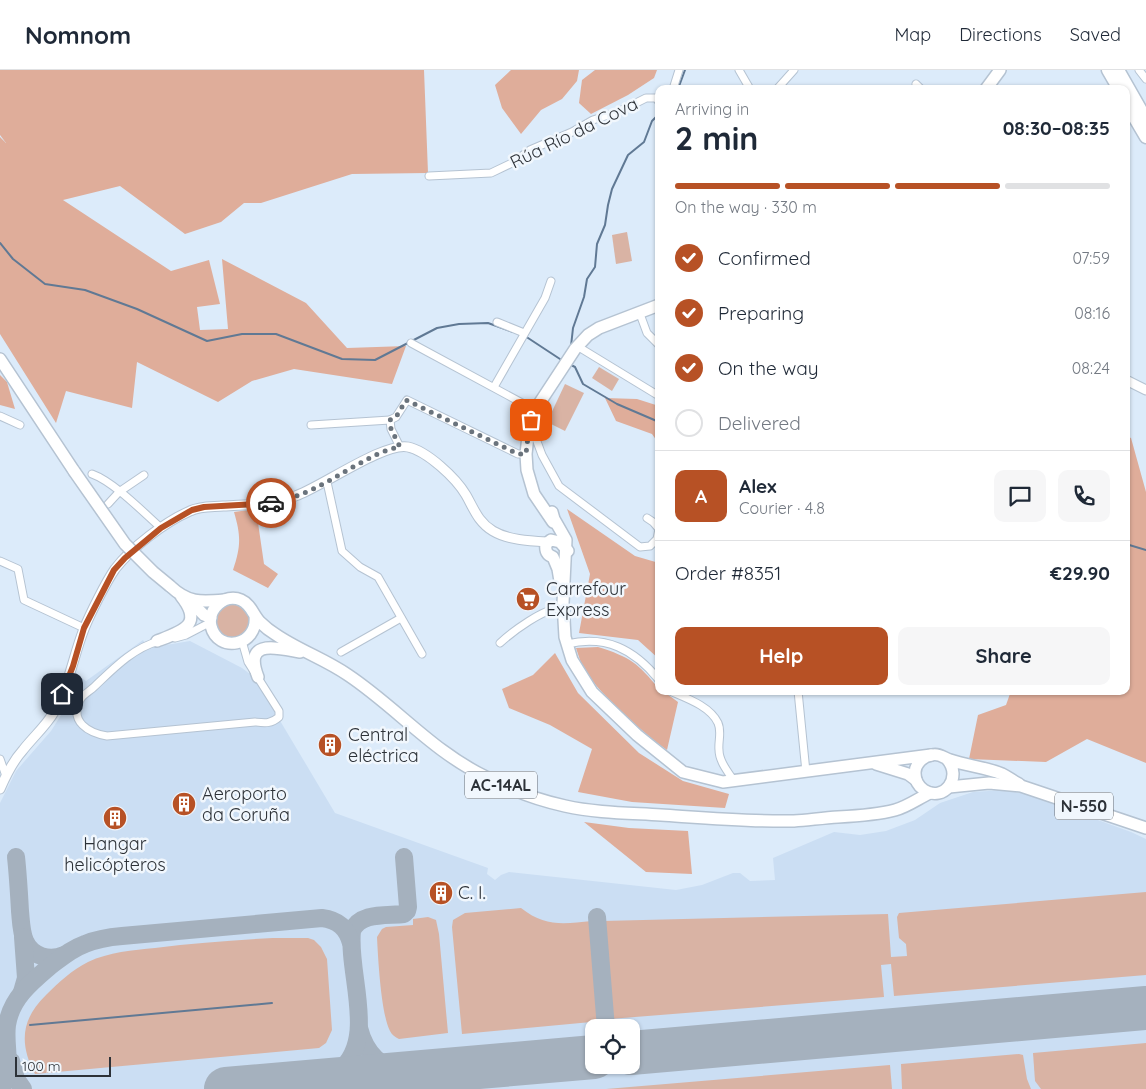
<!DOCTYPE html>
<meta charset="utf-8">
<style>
:root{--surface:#fff;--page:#f6f6f7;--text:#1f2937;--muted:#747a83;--line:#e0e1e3;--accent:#b75125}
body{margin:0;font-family:Quicksand,sans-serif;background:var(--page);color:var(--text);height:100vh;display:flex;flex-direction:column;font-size:19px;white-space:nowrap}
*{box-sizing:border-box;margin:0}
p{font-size:16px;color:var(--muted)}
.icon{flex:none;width:28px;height:28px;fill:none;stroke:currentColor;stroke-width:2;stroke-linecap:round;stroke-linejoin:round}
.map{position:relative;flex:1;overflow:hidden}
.drawer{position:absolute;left:655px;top:15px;width:475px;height:610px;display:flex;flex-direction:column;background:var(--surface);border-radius:10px;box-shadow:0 1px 4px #0004}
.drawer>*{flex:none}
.controls{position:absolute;left:585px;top:949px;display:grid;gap:10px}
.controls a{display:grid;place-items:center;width:55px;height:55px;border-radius:10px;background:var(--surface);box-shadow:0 1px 4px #0004;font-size:25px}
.scale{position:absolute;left:15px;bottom:12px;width:96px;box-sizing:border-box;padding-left:5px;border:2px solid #2d3238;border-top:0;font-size:14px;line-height:18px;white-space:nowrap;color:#2d3238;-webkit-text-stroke:4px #f1f7fd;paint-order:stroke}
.pin{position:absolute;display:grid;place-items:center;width:42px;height:42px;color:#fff;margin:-21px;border-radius:10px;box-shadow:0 2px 8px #0006}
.courier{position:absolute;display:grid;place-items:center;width:50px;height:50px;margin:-25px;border:4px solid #b75125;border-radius:50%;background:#fff;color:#222;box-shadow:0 1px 6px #0007}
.summary em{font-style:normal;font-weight:700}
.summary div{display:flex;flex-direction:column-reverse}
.summary{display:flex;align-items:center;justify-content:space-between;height:85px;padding:0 20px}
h1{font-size:32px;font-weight:700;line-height:38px}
.bar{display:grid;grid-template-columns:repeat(4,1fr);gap:8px 5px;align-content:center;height:60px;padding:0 20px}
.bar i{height:6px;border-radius:4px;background:var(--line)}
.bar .active{background:var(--accent)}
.bar p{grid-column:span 4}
.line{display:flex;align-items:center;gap:12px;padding:0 20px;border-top:1px solid var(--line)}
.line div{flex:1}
.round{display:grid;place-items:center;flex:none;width:52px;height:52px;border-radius:10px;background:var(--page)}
ol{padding:0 20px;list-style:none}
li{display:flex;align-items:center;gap:15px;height:55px}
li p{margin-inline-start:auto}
li .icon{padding:5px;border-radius:50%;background:var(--accent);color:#fff;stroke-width:4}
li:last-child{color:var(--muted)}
li i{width:28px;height:28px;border:2px solid var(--line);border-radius:50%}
.primary-button{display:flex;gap:10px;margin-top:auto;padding:10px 20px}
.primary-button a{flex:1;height:58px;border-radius:10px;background:var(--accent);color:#fff;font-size:20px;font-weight:700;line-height:58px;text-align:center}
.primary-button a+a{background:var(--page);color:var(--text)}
header{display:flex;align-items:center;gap:30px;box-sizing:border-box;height:70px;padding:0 25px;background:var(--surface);border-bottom:1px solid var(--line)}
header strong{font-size:24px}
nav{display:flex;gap:28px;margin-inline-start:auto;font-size:18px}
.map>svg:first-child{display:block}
.built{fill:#cbdef3;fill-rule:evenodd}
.green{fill:#d9b3a4}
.forest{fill:#dfad9a}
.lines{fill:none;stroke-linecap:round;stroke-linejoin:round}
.stream{stroke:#607994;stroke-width:2}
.taxiway{stroke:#a5b1be;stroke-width:18}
.runway{stroke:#a5b1be;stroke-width:44}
.minor-casing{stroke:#b5c3d2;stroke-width:9}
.tertiary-casing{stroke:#b5c3d2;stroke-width:11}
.trunk-casing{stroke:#b5c3d2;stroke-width:14}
.motorway-casing{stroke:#b5c3d2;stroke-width:15}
.minor{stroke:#fff;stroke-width:7}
.tertiary{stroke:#fff;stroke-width:9}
.trunk{stroke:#fff;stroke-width:11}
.motorway{stroke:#fff;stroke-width:12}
.trunk-bridge-casing{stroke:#b5c3d2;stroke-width:14;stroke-linecap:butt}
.trunk-bridge{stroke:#fff;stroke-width:11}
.done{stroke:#6a737c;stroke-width:5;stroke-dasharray:0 9}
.route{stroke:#b75125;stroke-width:6}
.labels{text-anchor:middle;stroke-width:5;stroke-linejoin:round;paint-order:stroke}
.shield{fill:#f1f7fd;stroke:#686d73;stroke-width:1}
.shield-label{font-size:16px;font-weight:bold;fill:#2d3238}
.street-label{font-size:18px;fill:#2d3238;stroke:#f1f7fd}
.poi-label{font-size:18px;fill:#2d3238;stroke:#f1f7fd;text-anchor:start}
</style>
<header>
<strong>Nomnom</strong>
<nav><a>Map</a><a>Directions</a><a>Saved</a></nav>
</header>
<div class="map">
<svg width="1146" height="1019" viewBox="0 0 1146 1019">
<rect width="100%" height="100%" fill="#dcebfa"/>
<path class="built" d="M143,570L148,578L190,571L242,598L254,607L335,743L488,798L487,804L495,810L501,805L509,802L676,820L702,815L733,803H740L750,811L775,810L773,788L834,762L860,765L886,761L915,750L940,733L973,722L1004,720L1026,724L1131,762L1146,769V1019H0V733L16,701L51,661L73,626L82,608L86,611ZM594,958H631V995H594Z"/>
<g class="green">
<polygon points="627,162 632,191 616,194 612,165"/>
<polygon points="599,297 619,309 612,321 592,308"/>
<polygon points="565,314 584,323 565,361 547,352"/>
<circle cx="232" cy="551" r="17"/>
<polygon points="1146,822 1146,905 894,926 891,894 881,895 884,927 610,949 603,851 888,844 891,887 907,886 906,874 899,868 897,847 899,843"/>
<path d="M521,838C545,857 563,854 592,851L602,951L462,964L452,857L453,850L465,843Z"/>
<path d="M428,847L436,850L439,864L448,963L399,969C395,967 392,965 390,961C381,944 378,887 377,867L382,859L386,857L413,855V849Z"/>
<path d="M273,868H308L314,870L321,877L327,889L332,960L326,973L319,978L35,1004C19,974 21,949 46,925C59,912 72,900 88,892C109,882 133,880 155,878C194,873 234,870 273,868Z"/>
<polygon points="1146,973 1146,1019 1041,1019 1035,1011 1033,983"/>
<polygon points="1019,984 1023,985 1027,1009 1031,1019 902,1019 901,994"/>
<polygon points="890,995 892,1019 606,1019"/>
</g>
<g class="forest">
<polygon points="0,0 424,0 428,103 352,104 261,133 244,133 221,152 185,164 120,116 63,130 171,201 209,190 220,234 197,237 200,260 228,259 222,189 306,233 347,278 406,276 392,314 294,299 252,311 218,332 137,292 132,338 66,321 56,353 0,264 0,67 6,73 0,65"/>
<polygon points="511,0 579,0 577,11 562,29 541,40 521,64 502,38 495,15"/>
<polygon points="595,0 657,0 654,8 628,25 591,44 579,33 582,10"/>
<polygon points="0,305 7,312 15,339 0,335"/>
<polygon points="605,328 637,329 659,336 659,374 652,364 616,351"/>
<polygon points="1126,366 1131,368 1146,422 1146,693 1087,669 1046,692 969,689 978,645 1006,635 1011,621 1126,621"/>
<path d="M256,439L264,494L278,504L268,518L233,500C241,476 241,466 234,442Z"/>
<polygon points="567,439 635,486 659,493 659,589 638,570 579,563 590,504"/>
<path d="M598,577C630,587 638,593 659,619V621H663L678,632L667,680C645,665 594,619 582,596C580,590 578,584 576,578Z"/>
<polygon points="555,583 578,623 639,683 683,711 729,724 725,738 632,732 578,722 592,679 550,655 509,638 502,619 533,605"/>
<polygon points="584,752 629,758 688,761 692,804 646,802"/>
</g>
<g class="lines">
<g class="stream">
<polyline points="678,19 685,0"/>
<polyline points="0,173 13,189 45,214 85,220 137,239 207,271 242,264 276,264 342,289 375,290 437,258 459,254 488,253 513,262"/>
<polyline points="525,266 563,291"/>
<polyline points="571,276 573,258 584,227 587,209 595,197 597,174 605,155 608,135 612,119 628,85 644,72 652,51 659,44"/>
<polyline points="569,294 575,297 583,314 617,334 659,352"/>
<polyline points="1126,474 1146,480"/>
<polyline points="30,955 272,933"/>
</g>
<g class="taxiway">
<path d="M16,787C18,805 19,823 20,841C21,851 21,862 25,871C32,887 50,891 64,885"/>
<polyline points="597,847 606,958"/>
<polyline points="22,922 26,908 23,867"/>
<path d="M359,958C365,982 381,999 406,1003"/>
<polyline points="11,991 16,1009 23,1019"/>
<path d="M319,1011C326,1010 333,1006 339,1001C378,970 347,904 352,861C360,842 386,846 404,844L407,841L408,837L404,787"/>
<path d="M1,1019C14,999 4,977 7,955C11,929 30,913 49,897C61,888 71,879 85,874C97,869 110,867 122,866L322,848C338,850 347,858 351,873"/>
</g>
<g class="runway">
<polyline points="631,983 1146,938"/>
<polyline points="226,1019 594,987"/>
</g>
<g class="minor-casing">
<g id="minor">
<polyline points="739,0 750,19"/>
<polyline points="1139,0 1146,9"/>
<polyline points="916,14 921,19"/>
<polyline points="673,19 679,0"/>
<polyline points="777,19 794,0"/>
<polyline points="429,106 491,103 512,93 530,80 572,62 593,50 618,42 646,28 656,28 659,32"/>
<polyline points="640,244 647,263 659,275"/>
<polyline points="497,252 524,263"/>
<polyline points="411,273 535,340"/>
<polyline points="577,276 659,326"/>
<polyline points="494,317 545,228 551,211"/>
<polyline points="0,346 20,355"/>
<polyline points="311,355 390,350"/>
<polyline points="532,358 542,385 559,416 640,477 650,476 657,469 659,459 653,452 647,448"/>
<polyline points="400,377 391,359 390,350 396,347 407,330 518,384 526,384"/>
<path d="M92,404C114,412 143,442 161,458"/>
<polyline points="327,412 342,481 360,497 378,507 422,584"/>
<polyline points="108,434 119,422 144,405"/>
<polyline points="0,491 18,499 24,530 84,558"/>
<polyline points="175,568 186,565 211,552"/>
<path d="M159,571C133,578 113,599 94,617C90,621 82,625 80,630C69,652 89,663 107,666L255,652C265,653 271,654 279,647V641L248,592L242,571"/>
<path d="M500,573C513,561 543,539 560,538"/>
<path d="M567,574C606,565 634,579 659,610"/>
<polyline points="341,582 401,548"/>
<path d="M670,621C686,628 710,636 718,653C722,662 718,671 719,680C719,691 728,702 734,711"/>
<polyline points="798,621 806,702"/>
<polyline points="0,689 6,706"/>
</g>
</g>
<g class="tertiary-casing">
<g id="tertiary">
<polyline points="1126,310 1146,320"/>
<path d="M0,719C6,705 13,691 23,680C33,667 46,656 54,642C69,616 73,587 84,559C90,544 106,512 115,499C132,477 165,452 190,441C200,436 212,437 223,436C249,435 274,435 298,425C324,415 385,372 408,377C427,381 456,408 466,425C474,439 478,452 493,461C508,470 530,471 548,472"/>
</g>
</g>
<g class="trunk-casing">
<g id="trunk">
<polyline points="986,19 1000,0"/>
<polyline points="0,289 74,401"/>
<polyline points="552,442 554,449 566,470 563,533 565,567 572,590 592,622 637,665 683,702 723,712 931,685"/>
<polyline points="553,452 534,424 527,400 526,384 528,366 535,340 575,279 588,265 599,258 659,235"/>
<path d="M560,511L558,499L553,487C547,485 545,481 546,474L551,470L560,472L568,481"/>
<path d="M170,516C188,533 200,532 224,530"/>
<polyline points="189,530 204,545 211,548"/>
<path d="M255,546C258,576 218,584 211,556C207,539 225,523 241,530C252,535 253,546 261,553C265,557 270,561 275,564C298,580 325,589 348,605C396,637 433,682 486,707C511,720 537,730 565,736C596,743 629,743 661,745C705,748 750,752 794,751C808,750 823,748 838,747C857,746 876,745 895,740C907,737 919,728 930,723"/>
<path d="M157,571C183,561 204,555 181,526"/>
<path d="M258,607C243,568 277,578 300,582"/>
<path d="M947,689C963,707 944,733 924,720C918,716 915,710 915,703C915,694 923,686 932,685C939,683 944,688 950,690C967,696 986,697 1002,704C1008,707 1013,711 1019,714"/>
<polyline points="876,694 908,704 916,710"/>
<polyline points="949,717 989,713 1021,716 1146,758"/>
</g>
</g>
<g class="motorway-casing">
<g id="motorway">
<polyline points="1108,0 1119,19"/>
<polyline points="1118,0 1146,49"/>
<polyline points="1126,33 1146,67"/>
</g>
</g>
<use href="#minor" class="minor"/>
<use href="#tertiary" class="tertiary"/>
<use href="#trunk" class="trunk"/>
<use href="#motorway" class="motorway"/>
<g class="trunk-bridge-casing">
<polyline id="trunk-bridge" points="74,401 125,474 153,502 170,516"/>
</g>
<use href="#trunk-bridge" class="trunk-bridge"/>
</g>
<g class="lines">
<path class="done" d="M271,433C301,428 327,412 353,397C368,389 382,380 400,377L391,359L390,350L396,347L406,330L518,384H526L528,366L531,350"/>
<polyline class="route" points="62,624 73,596 84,558 114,500 125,488 161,458 192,440 204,437 271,433"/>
</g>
<defs>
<g id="supermarket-disc" transform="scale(1.25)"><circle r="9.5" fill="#b75125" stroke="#f1f7fd"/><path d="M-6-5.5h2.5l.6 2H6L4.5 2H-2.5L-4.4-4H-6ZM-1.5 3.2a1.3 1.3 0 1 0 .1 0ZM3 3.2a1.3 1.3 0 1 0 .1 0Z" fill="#fff"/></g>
<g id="building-disc" transform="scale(1.25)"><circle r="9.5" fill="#b75125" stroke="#f1f7fd"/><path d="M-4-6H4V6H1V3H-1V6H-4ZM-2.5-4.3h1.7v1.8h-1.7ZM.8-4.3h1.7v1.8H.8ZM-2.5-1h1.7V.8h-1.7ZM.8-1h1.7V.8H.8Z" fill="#fff"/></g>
</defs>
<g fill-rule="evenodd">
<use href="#supermarket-disc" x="528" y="529"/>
<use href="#building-disc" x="330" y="675"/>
<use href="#building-disc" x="184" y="734"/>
<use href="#building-disc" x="115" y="748"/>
<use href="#building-disc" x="441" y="823"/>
</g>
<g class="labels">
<g class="shield">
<rect x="465" y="701.5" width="72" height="27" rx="4"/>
<rect x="1055" y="722.5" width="58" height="27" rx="4"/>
</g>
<g class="shield-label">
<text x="501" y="721">AC-14AL</text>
<text x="1084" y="742">N-550</text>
</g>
<g class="street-label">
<text transform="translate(574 63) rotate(-26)" y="6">Rúa Río da Cova</text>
</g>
<g class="poi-label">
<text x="546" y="525">Carrefour<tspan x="546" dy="21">Express</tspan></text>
<text x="348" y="671">Central<tspan x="348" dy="21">eléctrica</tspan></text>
<text x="202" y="730">Aeroporto<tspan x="202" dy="21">da Coruña</tspan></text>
<text x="115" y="780" text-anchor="middle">Hangar<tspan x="115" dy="21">helicópteros</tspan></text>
<text x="458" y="829">C. I.</text>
</g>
</g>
</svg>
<div class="controls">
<a><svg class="icon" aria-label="locate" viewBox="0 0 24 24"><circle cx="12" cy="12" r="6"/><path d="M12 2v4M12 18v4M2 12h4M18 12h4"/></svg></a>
</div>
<div class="scale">100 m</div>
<div class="pin" style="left:531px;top:350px;background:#ea580c"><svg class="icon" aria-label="bag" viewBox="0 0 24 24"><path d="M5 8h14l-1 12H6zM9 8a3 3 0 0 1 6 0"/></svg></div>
<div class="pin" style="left:62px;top:624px;background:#1f2937"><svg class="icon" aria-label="home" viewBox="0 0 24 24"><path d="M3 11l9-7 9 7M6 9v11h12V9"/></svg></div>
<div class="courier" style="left:271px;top:433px"><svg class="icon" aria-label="car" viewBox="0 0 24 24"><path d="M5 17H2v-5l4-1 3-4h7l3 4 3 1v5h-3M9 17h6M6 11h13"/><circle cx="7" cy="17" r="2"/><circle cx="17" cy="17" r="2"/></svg></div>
<section class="drawer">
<div class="summary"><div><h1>2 min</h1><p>Arriving in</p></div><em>08:30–08:35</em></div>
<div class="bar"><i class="active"></i><i class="active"></i><i class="active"></i><i></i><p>On the way · 330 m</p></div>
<ol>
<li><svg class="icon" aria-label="check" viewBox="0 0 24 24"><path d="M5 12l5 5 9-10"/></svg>Confirmed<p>07:59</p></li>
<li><svg class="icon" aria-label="check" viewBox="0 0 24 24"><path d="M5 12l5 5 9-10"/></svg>Preparing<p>08:16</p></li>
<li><svg class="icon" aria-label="check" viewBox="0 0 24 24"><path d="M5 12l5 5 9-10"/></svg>On the way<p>08:24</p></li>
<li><i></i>Delivered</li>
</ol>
<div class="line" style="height:90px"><b class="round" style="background:var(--accent);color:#fff">A</b><div><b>Alex</b><p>Courier · 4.8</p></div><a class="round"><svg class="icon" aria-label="chat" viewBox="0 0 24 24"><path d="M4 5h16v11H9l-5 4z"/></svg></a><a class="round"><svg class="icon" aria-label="phone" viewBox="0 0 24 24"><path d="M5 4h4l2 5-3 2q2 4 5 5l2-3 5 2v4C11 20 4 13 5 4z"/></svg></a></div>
<div class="line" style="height:65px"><div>Order #8351</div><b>€29.90</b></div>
<div class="primary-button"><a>Help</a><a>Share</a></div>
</section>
</div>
